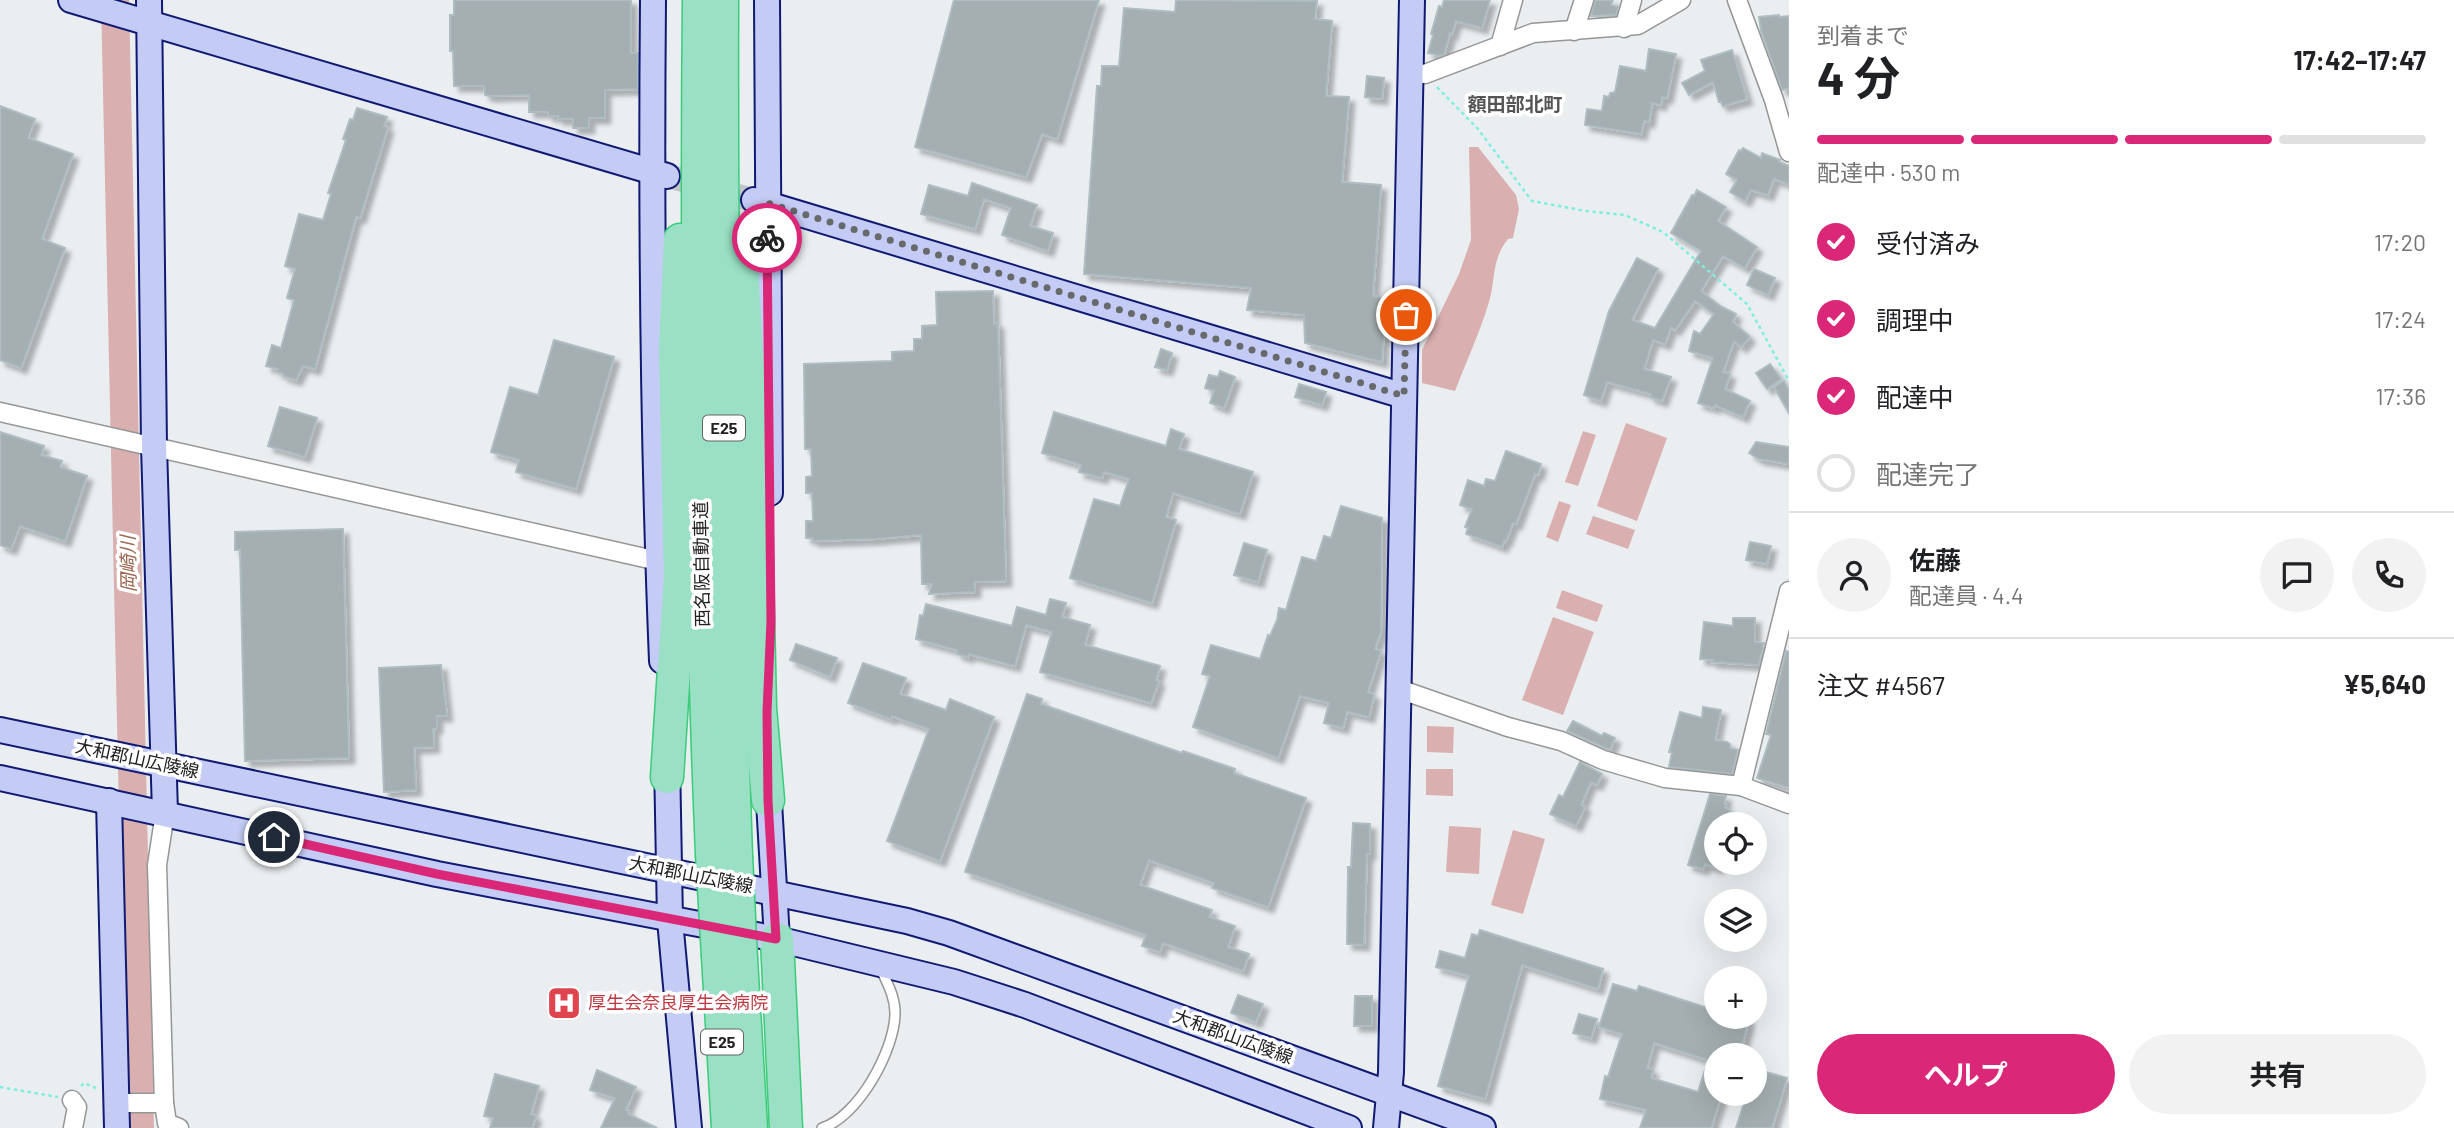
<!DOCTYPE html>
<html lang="ja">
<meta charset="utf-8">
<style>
:root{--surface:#fff;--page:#f2f2f2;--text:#202124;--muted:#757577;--line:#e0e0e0;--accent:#db2777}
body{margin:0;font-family:Barlow,"Noto Sans JP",sans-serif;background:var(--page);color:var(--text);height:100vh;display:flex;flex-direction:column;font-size:26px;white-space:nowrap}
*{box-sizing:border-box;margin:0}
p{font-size:23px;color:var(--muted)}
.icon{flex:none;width:38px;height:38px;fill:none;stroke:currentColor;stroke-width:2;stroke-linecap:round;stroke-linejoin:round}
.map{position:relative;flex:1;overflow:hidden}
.details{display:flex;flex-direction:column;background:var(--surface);width:665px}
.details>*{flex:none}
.controls{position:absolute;left:1704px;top:812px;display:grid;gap:14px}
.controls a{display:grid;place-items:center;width:63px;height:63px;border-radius:50%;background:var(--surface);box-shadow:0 7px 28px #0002;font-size:35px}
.pin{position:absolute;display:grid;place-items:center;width:60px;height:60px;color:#fff;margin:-30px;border:4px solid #fff;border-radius:50%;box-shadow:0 2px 7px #0007}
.courier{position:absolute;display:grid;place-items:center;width:70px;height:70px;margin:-35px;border:5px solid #db2777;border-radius:50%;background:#fff;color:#222;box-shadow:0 2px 9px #0007}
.headline em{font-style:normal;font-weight:700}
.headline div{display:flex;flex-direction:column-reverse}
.headline{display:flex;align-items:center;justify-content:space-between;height:119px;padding:0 28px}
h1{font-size:46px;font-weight:700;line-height:52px}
.bar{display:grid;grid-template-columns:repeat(4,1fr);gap:10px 7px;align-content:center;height:84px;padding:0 28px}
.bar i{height:9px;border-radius:5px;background:var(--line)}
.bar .selected{background:var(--accent)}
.bar p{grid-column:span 4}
.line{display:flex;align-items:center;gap:18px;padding:0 28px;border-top:2px solid var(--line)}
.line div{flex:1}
.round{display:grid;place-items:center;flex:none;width:74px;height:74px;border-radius:37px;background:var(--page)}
ol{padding:0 28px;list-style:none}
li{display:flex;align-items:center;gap:21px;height:77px}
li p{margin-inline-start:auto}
li .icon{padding:7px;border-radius:50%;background:var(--accent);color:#fff;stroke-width:4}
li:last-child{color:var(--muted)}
li i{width:38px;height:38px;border:4px solid var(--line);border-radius:50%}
.primary-button{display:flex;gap:14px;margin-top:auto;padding:14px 28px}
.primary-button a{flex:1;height:80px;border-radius:42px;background:var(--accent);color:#fff;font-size:28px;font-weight:700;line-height:80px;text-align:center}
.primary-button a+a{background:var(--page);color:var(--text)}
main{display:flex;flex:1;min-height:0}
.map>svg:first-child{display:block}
.water{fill:#daafaf}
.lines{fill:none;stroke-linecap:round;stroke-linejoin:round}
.river{stroke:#daafaf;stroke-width:28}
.building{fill:#a5aeb0;stroke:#adbdc2;stroke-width:2;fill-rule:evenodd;filter:url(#shadow)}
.secondary-tunnel{stroke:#c2c5c8;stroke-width:24;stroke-dasharray:24 12;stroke-linecap:butt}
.lane-casing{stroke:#969696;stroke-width:12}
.street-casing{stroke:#969696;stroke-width:21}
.secondary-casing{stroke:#101a72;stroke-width:28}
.highway-casing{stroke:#3acc7a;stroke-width:35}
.path{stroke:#7eeee1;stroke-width:2.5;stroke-dasharray:3.5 3.5;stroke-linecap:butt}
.lane{stroke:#fff;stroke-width:9}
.street{stroke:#fff;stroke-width:18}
.secondary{stroke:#c4ccf5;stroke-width:24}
.highway{stroke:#99e0c4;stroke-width:32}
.highway-bridge-casing{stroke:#3acc7a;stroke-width:35;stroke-linecap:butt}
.highway-bridge{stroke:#99e0c4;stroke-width:32}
.done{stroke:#68696a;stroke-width:7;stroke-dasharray:0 12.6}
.route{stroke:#db2777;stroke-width:9}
.labels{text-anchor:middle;stroke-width:7;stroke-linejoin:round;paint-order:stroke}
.shield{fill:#fff;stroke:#646464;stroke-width:2}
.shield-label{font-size:16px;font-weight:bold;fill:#222}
.street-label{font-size:18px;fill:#222;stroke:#fff}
.health-label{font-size:18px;fill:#be3a42;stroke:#fff;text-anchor:start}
.neighbourhood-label{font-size:19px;font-weight:bold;fill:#555;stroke:#fff}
.water-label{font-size:19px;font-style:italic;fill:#9b654f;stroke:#fff}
</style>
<main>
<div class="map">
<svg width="1789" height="1128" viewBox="0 0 1789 1128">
<defs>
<filter id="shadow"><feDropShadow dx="5.5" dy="5.5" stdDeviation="2" flood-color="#0004"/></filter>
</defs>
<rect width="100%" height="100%" fill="#eaeef1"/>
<g class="water">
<path d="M1469,147H1478L1516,195L1519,209L1513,238L1508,239C1491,260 1496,279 1489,302C1480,332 1466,362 1455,391L1422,383V350L1459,274L1471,240Z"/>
<polygon points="1626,423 1667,438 1637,521 1597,506"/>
<polygon points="1583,431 1596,435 1578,486 1565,482"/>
<polygon points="1559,501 1571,505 1558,542 1546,537"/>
<polygon points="1593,516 1635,530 1628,549 1586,534"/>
<polygon points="1562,590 1603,605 1597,622 1556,608"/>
<polygon points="1553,617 1594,632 1563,715 1522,700"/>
<polygon points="1427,726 1454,727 1453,753 1427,752"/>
<polygon points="1426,769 1453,769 1453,796 1426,795"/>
<polygon points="1449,826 1481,828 1479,874 1446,872"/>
<polygon points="1513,830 1545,839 1523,914 1491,905"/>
</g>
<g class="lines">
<polyline class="river" points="115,0 140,1128"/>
</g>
<g class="building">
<polygon points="454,0 631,0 631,53 638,53 638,89 605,90 605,118 589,118 589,128 573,128 573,119 558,119 558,116 548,116 548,112 529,112 529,95 489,96 485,95 484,86 454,86 453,51 450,51 450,15 454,15"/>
<polygon points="954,0 1099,0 1057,139 1042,134 1026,177 915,147"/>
<polygon points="1176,0 1317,1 1315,19 1332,21 1326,96 1349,97 1342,182 1381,185 1373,296 1386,299 1382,362 1305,343 1304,315 1247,310 1251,288 1084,274 1097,86 1101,86 1102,66 1119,66 1124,8 1175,12"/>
<polygon points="1444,0 1490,0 1482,28 1456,21 1452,34 1450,33 1444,55 1441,56 1428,53 1433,35 1431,34 1439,6 1442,7"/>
<polygon points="1595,0 1613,0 1611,5 1618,7 1616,15 1591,16"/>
<polygon points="1779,15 1779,17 1789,16 1789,88 1782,90 1761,31 1759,17"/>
<polygon points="1649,49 1676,54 1667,98 1662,97 1661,105 1652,103 1649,122 1644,121 1641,134 1585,125 1587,109 1602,111 1604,96 1609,97 1610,93 1615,92 1620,66 1646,71"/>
<polygon points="1732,50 1747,99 1723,106 1721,102 1719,102 1713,82 1689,95 1682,83 1705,71 1701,60"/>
<polygon points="1367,76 1384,78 1382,99 1365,97"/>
<polygon points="0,106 35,119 28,138 73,154 42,239 65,248 21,368 0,360"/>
<polygon points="357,108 387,117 384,126 388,127 360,218 356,217 315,369 303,366 296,380 283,376 284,374 277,372 278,369 266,366 272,345 281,348 294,300 287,298 295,269 285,266 299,214 323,220 331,194 328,193 346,140 343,139 350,119 353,120"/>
<polygon points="1743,148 1761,158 1762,153 1780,160 1779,162 1789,166 1789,184 1774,179 1768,195 1751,190 1745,201 1730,192 1737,180 1726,174 1739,150 1741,151"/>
<polygon points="972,183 1037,205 1030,226 1053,233 1048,251 1002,235 1011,208 984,199 975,229 921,214 929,185 968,196"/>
<polygon points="1697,190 1726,207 1718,221 1757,247 1745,268 1723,256 1701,291 1720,306 1736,314 1733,322 1749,336 1749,338 1741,347 1734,341 1723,372 1730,374 1725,389 1750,401 1743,417 1715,405 1714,408 1698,403 1713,358 1689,351 1694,331 1700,334 1714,314 1695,301 1675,330 1671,327 1665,344 1653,340 1644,369 1671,377 1662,401 1650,397 1651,394 1607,382 1601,401 1584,395 1609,311 1637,258 1658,269 1632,320 1655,328 1701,251 1671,233 1692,195 1694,196"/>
<polygon points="1754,269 1775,278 1768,295 1747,285"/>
<polygon points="993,291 994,324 998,323 1006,581 975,582 975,592 929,594 932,584 922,584 921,535 875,539 813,541 813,538 806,538 806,521 813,521 812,493 806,493 806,477 812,476 811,449 805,449 804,364 892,361 892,352 914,351 914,339 922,339 922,326 937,325 936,292"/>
<polygon points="554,340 614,357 576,489 516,472 519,460 491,452 510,387 538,395"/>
<polygon points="1161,349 1172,353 1167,370 1155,367"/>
<polygon points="1770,364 1781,379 1767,389 1756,373"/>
<polygon points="1220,371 1235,377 1224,408 1210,403 1214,391 1205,388 1209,375 1218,377"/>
<polygon points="1784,381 1789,390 1789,413 1774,387"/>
<polygon points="1299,384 1326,392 1322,405 1295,397"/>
<polygon points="280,407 317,418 305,457 268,446"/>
<polygon points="1054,412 1166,446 1171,429 1184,434 1179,449 1253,472 1240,514 1173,493 1166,517 1176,520 1152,603 1070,578 1094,499 1120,506 1129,479 1104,472 1102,478 1079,472 1081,465 1042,453"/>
<polygon points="0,432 44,446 41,455 62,461 60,467 87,476 65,541 20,526 11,549 0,545"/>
<polygon points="1756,442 1789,447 1789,464 1759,459 1749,453"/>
<polygon points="1506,451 1541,464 1538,475 1535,474 1516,524 1513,523 1506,541 1504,540 1502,547 1466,534 1468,528 1465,527 1472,509 1460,505 1468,480 1484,486 1486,479 1495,481"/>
<polygon points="1341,506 1382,518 1381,632 1375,649 1381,651 1368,692 1374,695 1369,717 1347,712 1343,728 1324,723 1329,703 1300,696 1278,758 1193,727 1210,676 1202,674 1211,645 1260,659 1268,635 1270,636 1277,620 1279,608 1286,610 1302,557 1316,561 1324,536 1331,538"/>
<polygon points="343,529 349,758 245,761 240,550 235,550 235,532"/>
<polygon points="1750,542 1771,546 1767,564 1746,560"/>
<polygon points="1244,543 1267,550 1258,582 1234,575"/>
<polygon points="1050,599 1066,603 1062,617 1090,625 1085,645 1160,666 1156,680 1159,681 1151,703 1040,672 1052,632 1026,625 1015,666 969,654 968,657 957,654 957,650 916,639 920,615 923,616 926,604 1012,626 1017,607 1046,615"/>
<polygon points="1733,618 1755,618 1755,642 1764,643 1759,665 1712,662 1713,660 1700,659 1704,622 1733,626"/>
<polygon points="796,644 837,658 830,677 790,660"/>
<polygon points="1786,651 1789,652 1789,788 1757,778 1771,735 1766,734"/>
<polygon points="863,663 906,678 900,694 946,710 950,699 994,717 940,861 887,841 929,729 892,716 891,719 848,703"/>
<polygon points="441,665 447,716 437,716 437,728 433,729 434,747 414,748 416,790 384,792 379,668"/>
<polygon points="1027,694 1042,699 1041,704 1182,753 1183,751 1235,769 1234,773 1306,798 1268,907 1212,888 1214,883 1149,860 1140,885 1212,910 1209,917 1235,926 1228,947 1249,954 1243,971 1163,943 1160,952 1142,946 1146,935 965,872"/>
<polygon points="1703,707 1721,710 1715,740 1727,742 1730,744 1730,748 1738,750 1732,774 1669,767 1672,752 1669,752 1680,712 1702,718"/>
<polygon points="1573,721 1602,736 1604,733 1615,738 1610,750 1567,731"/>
<polygon points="1580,762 1602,774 1597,785 1591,782 1581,805 1585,807 1576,826 1550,814 1559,795 1563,797"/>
<polygon points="1710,794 1726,796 1724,804 1726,805 1725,808 1730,810 1726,824 1717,824 1717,868 1705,864 1703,869 1688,865"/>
<polygon points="1353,823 1370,824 1370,854 1367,854 1364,945 1347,944 1348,867 1351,867"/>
<polygon points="1480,930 1603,969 1598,989 1522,965 1485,1099 1438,1086 1469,976 1436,967 1440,951 1465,958 1472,934 1478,936"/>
<path d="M1613,984L1637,991L1639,986L1717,1011V1017H1741L1749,1019L1740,1055H1717V1094H1722L1711,1128H1640L1646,1110L1600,1099L1605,1076L1608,1077L1622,1034L1599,1027ZM1654,1043L1708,1060L1698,1092L1651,1078L1653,1070L1647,1068Z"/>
<polygon points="1238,995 1263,1004 1256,1022 1231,1013"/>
<polygon points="1355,996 1372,996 1372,1026 1354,1026"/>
<polygon points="1579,1014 1597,1019 1591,1038 1573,1033"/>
<polygon points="1755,1069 1787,1078 1772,1128 1736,1128 1747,1094 1755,1094"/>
<polygon points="597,1070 636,1087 626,1110 629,1111 628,1114 657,1128 601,1128 615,1098 590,1090"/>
<polygon points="495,1074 539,1086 531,1114 536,1116 532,1128 490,1128 493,1118 484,1116"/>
</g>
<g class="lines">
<polyline class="secondary-tunnel" points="668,176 753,200"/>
<g class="lane-casing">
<path id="lane" d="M822,1128C858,1117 895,1050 895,1013C895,996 887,983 880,967"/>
</g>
<g class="street-casing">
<g id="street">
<polyline points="1737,0 1774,100 1789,152"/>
<polyline points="1624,28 1632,0"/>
<polyline points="1574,31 1584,0"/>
<polyline points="1500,46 1513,0"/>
<polyline points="1412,73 1425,74 1533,33 1638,25 1681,0"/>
<polyline points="0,412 658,561"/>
<polyline points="1399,689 1508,727 1561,741 1603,760 1665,778 1741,786 1789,804"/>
<polyline points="1741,786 1789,591"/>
<polyline points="165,813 157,865 164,1103 167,1123 179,1128"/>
<polyline points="72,1100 77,1107 73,1128"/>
<polyline points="116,1103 164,1103"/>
</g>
</g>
<g class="secondary-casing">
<g id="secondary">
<polyline points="71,0 667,176"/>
<polyline points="149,0 154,446 165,813"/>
<path d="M653,0C651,220 653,441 662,661"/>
<polyline points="767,0 770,493"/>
<polyline points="754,200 1404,396"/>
<polyline points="0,730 907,921 949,933 1483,1128"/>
<polyline points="667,760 670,920 689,1128"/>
<polyline points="0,778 437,874 777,939 954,982 1025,1005 1349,1128"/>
<polyline points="768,785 777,939"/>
<polyline points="109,801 117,1128"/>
<polyline points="1386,1128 1391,1072 1412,0"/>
</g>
</g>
<g class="highway-casing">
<g id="highway">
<path d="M699,0C696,285 700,570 712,854"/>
<path d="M722,0C721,285 726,571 736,856"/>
<polyline points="742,269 755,483 760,708 768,800"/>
<polyline points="667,777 680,577 675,349 680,240"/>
<polyline points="777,939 786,1128"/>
<polyline points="718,956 728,1128"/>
<polyline points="741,959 751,1128"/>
</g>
</g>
<g class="path">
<polyline points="1437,87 1478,129 1532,201 1586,211 1625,215 1663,232 1747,304 1789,381"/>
<polyline points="81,1086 84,1083 96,1088"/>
<polyline points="0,1087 58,1097"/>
</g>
<use href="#lane" class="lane"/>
<use href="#street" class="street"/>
<use href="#secondary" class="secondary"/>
<use href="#highway" class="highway"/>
<g class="highway-bridge-casing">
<g id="highway-bridge">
<polyline points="712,854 718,956"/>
<polyline points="736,856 741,959"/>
</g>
</g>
<use href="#highway-bridge" class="highway-bridge"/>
</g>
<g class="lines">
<polyline class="done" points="767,238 767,203 1404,396 1406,315"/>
<polyline class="route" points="274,837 437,874 776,939 768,800 767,712 771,621 767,238"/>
</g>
<defs>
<g id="hospital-square" transform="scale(1.75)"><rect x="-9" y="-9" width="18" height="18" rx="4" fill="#e0444e" stroke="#fff"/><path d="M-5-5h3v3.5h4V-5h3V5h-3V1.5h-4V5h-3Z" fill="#fff"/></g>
</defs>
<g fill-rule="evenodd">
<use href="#hospital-square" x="564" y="1003"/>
</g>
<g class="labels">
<g class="shield">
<rect x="703" y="415.5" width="42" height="25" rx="5"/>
<rect x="701" y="1029.5" width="42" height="25" rx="5"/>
</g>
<g class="shield-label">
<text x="724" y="434">E25</text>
<text x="722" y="1048">E25</text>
</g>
<g class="street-label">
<text transform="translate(702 564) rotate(-91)" y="6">西名阪自動車道</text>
<text transform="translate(137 759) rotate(12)" y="6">大和郡山広陵線</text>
<text transform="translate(691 875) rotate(11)" y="6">大和郡山広陵線</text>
<text transform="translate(1233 1037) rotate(20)" y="6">大和郡山広陵線</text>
</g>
<g class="health-label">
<text x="588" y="1009">厚生会奈良厚生会病院</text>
</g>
<g class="neighbourhood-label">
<text x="1515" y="111">額田部北町</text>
</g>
<g class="water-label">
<text transform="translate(128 564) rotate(-91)" y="7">岡崎川</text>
</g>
</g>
</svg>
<div class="controls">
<a><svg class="icon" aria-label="locate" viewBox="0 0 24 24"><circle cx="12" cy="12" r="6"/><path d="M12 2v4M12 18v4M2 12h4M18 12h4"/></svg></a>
<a><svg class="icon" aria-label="layers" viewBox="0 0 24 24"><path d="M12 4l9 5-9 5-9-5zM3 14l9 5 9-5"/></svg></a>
<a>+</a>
<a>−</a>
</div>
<div class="pin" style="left:1406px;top:315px;background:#ea580c"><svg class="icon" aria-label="bag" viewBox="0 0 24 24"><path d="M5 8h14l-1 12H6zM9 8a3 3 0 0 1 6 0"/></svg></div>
<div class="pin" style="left:274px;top:837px;background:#1f2937"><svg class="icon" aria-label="home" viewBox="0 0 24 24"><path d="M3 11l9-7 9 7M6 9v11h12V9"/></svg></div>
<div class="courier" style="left:767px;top:238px"><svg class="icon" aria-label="bike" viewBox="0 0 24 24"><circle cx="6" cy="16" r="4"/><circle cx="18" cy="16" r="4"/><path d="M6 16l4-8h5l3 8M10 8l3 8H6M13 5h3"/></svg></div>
</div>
<section class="details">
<div class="headline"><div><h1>4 分</h1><p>到着まで</p></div><em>17:42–17:47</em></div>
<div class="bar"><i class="selected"></i><i class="selected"></i><i class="selected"></i><i></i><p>配達中 · 530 m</p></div>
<ol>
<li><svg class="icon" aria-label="check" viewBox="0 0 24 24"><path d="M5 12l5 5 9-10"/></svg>受付済み<p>17:20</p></li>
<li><svg class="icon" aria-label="check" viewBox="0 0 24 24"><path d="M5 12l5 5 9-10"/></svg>調理中<p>17:24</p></li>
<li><svg class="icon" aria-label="check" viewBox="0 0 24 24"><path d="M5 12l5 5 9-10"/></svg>配達中<p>17:36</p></li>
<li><i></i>配達完了</li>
</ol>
<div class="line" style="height:126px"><a class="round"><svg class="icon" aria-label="person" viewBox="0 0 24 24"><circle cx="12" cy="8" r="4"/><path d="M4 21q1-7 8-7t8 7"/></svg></a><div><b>佐藤</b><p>配達員 · 4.4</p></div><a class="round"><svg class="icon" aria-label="chat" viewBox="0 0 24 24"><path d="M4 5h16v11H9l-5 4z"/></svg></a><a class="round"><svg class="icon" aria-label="phone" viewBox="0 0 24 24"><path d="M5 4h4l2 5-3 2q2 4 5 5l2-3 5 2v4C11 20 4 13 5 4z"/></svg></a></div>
<div class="line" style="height:91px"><div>注文 #4567</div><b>¥5,640</b></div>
<div class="primary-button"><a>ヘルプ</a><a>共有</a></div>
</section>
</main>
